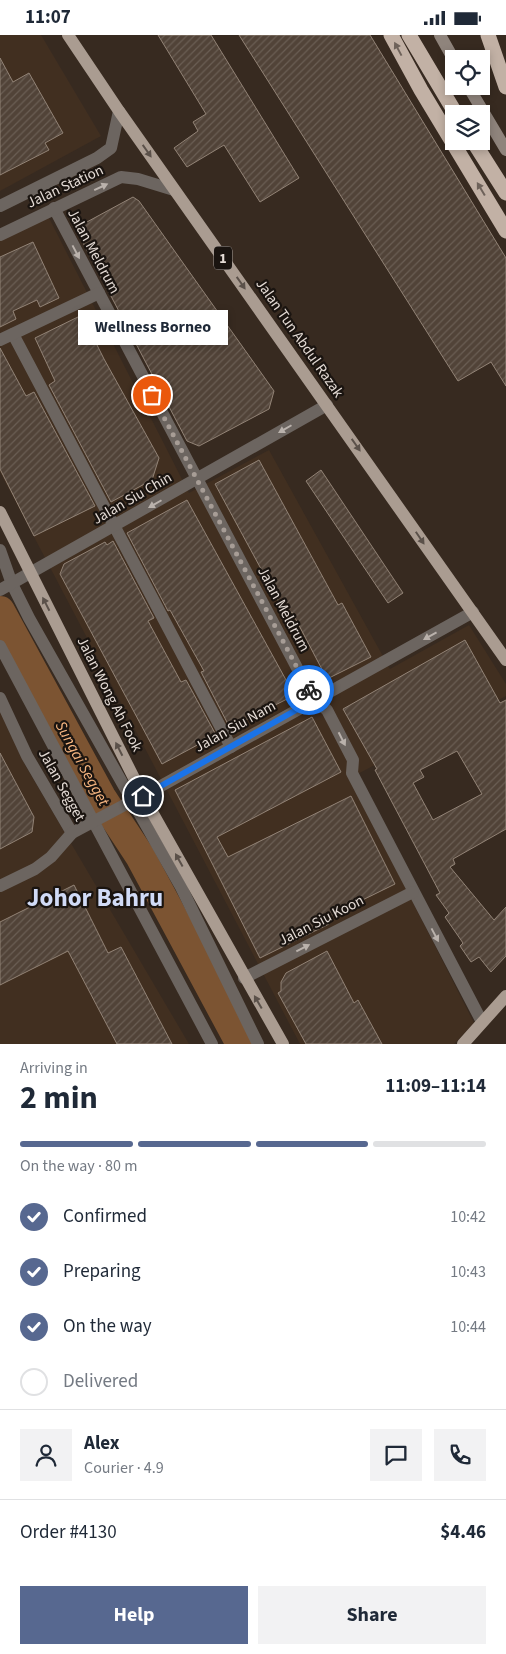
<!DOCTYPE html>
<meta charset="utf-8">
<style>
:root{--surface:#fff;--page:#f2f2f3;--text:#1f2937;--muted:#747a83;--line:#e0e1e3;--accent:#576890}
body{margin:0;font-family:"Source Sans 3",sans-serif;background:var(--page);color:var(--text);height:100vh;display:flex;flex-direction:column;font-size:19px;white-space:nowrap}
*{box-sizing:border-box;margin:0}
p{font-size:16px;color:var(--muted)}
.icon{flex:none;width:28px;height:28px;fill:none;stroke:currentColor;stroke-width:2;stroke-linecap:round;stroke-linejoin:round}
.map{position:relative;height:1009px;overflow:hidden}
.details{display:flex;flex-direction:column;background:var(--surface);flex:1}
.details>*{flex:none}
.fabs{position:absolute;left:445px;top:15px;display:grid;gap:10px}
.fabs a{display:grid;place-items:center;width:45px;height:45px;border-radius:0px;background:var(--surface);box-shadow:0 2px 8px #0003;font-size:25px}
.pin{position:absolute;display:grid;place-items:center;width:42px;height:42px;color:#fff;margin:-21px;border:2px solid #fff;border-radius:50%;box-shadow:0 1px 5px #0007}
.courier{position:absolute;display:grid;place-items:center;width:50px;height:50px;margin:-25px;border:4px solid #1a73e8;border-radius:50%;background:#fff;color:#222;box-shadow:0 1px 6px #0007}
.bubble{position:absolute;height:35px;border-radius:0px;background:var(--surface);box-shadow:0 2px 8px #0003;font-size:16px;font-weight:700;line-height:35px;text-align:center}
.head em{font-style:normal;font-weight:700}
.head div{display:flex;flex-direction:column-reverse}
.head{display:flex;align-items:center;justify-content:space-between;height:85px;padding:0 20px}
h1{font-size:32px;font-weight:700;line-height:38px}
.bar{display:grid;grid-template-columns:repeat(4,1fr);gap:8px 5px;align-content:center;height:60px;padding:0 20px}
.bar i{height:6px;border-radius:4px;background:var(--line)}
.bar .on{background:var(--accent)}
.bar p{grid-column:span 4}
.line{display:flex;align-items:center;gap:12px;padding:0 20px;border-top:1px solid var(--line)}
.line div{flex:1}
.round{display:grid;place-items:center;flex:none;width:52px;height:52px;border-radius:0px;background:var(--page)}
ol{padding:0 20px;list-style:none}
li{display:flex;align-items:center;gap:15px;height:55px}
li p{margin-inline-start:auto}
li .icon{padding:5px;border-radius:50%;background:var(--accent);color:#fff;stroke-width:4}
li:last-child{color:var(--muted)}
li i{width:28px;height:28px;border:2px solid var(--line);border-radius:50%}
.button{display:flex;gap:10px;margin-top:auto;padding:10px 20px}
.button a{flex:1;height:58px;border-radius:0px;background:var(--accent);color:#fff;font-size:20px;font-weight:700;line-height:58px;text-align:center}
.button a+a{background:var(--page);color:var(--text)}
.status{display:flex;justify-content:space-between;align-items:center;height:35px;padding:0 25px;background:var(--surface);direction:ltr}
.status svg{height:14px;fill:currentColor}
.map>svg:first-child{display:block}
.built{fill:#412f20}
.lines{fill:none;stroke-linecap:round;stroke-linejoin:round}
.river{stroke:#7c5432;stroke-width:30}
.building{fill:url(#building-hatch);stroke:#928376;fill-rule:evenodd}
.street{stroke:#6c6560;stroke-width:12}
.secondary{stroke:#8f847c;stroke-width:12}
.primary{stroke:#aa9c91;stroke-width:12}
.highway{stroke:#c2b1a5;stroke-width:15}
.highway-bridge{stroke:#c2b1a5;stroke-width:15}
.oneway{fill:#6e625a}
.oneway2{fill:#5b514a}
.oneway3{fill:#bab2ac}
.done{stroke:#a79d96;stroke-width:5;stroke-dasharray:0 9}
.route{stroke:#1a73e8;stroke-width:6}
.labels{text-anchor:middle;stroke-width:4.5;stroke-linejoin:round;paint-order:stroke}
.shield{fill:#1a1410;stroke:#a79f9a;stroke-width:1}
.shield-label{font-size:14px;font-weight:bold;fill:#e4dbd5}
.street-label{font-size:15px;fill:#e4dbd5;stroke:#1a1410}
.water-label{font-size:16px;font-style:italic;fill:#f7b681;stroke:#1a1410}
.town-label{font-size:25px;font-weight:bold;fill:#d1dbf7;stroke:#1a1410}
</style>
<div class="status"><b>11:07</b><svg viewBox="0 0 49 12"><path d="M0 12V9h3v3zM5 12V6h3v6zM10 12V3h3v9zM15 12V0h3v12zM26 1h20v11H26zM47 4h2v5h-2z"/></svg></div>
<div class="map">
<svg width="506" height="1009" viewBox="0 0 506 1009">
<defs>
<pattern id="building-hatch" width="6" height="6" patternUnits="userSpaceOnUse" patternTransform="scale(1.25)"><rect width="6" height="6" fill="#514338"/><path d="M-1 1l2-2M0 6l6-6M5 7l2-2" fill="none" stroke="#6a5e54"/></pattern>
</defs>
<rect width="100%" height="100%" fill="#372a20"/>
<g class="built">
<polygon points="0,0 41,0 101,101 0,156"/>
<polygon points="47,179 189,458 269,415 390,634 469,590 506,649 506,661 350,743 474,988 454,1009 300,1009 0,437 0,201"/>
<polygon points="0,677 25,730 189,1009 0,1009"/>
</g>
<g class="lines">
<polyline class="river" points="0,576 101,762 140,821 241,1009"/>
</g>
<g class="building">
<polygon points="158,0 211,0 299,143 260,167 224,110 187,132 174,113 198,96 193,87 206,79"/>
<polygon points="239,0 370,0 506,223 506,351 491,327 458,346"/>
<polygon points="0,23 13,47 29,38 63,98 45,108 49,115 0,140"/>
<polygon points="133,162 139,166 274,356 269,374 199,411 187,406 80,202 85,188"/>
<polygon points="33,207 59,263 40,272 37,265 13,276 16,284 0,292 0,222"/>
<polygon points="82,280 104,324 159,423 152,445 111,467 49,350 55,346 35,303"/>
<polygon points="0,313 26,361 34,357 95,471 34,501 0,434"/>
<polygon points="259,425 338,570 342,568 371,622 327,644 292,577 286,580 215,449"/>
<polygon points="321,435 403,558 388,568 306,446"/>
<polygon points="187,465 291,654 289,663 230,693 201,637 204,636 170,575 168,576 127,498"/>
<polygon points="113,506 154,583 148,586 181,647 186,645 216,700 162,729 60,539 64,529 105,507 107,510"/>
<path d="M465,605L500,668L506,665V794L453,824L455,829L450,832L494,885L506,872V921L491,937L479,922L471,927L460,911L463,908L445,882L449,878L436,860L440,858L375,735L377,734L343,674ZM457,716L482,759L433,785L413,748L424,742L420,735Z"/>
<polygon points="312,682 341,737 217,802 228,822 351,761 395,849 326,883 329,889 260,923 175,755"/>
<polygon points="0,718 34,782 32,797 0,814"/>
<polygon points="74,850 108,918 121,912 172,1009 117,1009 68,916 0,950 0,887"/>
<polygon points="327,916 354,968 358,965 382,1009 306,1009 278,958 281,956 281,947 286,938"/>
</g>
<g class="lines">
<g class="street">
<polyline points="0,171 97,123 111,113 119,76"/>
<polyline points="54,173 314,665 327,675 353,725 352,738 482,987"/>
<polyline points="0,200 121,142 138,144 174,155"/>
<polyline points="13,299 231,712"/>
<polyline points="0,305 99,258"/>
<polyline points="0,515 12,549 29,583 181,852 258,1009"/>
<polyline points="0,555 327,370"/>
<polyline points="0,611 212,1009"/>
<polyline points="0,663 27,721 72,798"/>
<polyline points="143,761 473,577"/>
<polyline points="0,851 35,834 51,822 72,798 132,766"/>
<polyline points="244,943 413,857"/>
</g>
<g class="secondary">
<polyline points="440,0 454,25"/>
<polyline points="468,51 506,115"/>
</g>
<g class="primary">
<polyline points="68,0 119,76 506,625"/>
<polyline points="0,477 143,761 283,1009"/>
<polyline points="463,1009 506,961"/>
</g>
<g class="highway">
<polyline points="391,0 421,55 506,196"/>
<polyline points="409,0 456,79"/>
<polyline points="473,106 506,158"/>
</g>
<polyline class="highway-bridge" points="488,0 506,52"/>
</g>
<defs><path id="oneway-solid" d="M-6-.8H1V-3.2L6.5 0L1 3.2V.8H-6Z" transform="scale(1.25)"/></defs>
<g class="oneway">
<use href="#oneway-solid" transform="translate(398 14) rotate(-118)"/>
<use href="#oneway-solid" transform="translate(481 154) rotate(-121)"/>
</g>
<g class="oneway2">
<use href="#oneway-solid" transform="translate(147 116) rotate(55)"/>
<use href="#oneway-solid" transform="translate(241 248) rotate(55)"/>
<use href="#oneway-solid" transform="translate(356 410) rotate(55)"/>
<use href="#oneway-solid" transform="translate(420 503) rotate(56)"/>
<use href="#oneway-solid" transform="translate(46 569) rotate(-117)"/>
<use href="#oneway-solid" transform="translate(119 714) rotate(-117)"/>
<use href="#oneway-solid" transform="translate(179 825) rotate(-119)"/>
<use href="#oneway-solid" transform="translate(258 967) rotate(-120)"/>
</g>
<g class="oneway3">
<use href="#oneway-solid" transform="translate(101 152) rotate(-25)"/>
<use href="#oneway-solid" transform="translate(76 217) rotate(62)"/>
<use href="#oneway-solid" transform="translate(285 394) rotate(150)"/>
<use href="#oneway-solid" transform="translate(155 469) rotate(150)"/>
<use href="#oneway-solid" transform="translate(430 601) rotate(151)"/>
<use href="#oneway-solid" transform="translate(342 704) rotate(63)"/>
<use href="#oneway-solid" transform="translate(435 900) rotate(62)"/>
<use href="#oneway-solid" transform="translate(303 913) rotate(-27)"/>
</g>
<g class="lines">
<polyline class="done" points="152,360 309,655"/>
<polyline class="route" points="143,761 314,665 309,655"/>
</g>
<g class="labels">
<rect class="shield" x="214" y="211.5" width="18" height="23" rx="4"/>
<g class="shield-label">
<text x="223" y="228">1</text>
</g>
<g class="street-label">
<text transform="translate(65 151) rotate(-25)" y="5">Jalan Station</text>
<text transform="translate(94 216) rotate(62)" y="5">Jalan Meldrum</text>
<text transform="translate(300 303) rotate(55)" y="5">Jalan Tun Abdul Razak</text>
<text transform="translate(132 463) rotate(-30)" y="5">Jalan Siu Chin</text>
<text transform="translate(284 574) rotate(62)" y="5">Jalan Meldrum</text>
<text transform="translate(110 659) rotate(63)" y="5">Jalan Wong Ah Fook</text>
<text transform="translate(235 691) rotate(-29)" y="5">Jalan Siu Nam</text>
<text transform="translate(62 750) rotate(61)" y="5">Jalan Segget</text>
<text transform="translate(321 885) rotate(-27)" y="5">Jalan Siu Koon</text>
</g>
<g class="water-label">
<text transform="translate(83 728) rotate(61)" y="6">Sungai Segget</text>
</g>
<g class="town-label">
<text x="95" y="871">Johor Bahru</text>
</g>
</g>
</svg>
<div class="fabs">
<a><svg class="icon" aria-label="locate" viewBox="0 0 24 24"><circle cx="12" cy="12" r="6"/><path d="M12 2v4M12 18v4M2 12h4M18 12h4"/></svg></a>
<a><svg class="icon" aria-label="layers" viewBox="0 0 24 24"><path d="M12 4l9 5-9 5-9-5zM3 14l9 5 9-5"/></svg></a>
</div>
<div class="pin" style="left:152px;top:360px;background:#ea580c"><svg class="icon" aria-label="bag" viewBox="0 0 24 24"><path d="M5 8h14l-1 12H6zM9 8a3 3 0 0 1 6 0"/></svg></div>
<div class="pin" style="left:143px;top:761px;background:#1f2937"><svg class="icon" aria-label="home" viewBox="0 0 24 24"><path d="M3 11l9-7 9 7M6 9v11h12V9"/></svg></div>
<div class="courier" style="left:309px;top:655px"><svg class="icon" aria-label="bike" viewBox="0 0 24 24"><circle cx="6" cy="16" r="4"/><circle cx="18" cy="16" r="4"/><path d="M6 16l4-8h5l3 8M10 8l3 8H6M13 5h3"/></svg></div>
<div class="bubble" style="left:78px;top:275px;width:150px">Wellness Borneo</div>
</div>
<section class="details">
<div class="head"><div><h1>2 min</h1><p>Arriving in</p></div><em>11:09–11:14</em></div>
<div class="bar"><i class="on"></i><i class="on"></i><i class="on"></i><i></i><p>On the way · 80 m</p></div>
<ol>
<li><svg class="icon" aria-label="check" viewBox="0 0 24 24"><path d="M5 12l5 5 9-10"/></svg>Confirmed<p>10:42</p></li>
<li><svg class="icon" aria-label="check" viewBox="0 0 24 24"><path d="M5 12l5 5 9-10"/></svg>Preparing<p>10:43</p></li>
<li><svg class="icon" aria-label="check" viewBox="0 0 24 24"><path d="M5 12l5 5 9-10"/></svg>On the way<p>10:44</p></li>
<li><i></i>Delivered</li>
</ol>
<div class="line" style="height:90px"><a class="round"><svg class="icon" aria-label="person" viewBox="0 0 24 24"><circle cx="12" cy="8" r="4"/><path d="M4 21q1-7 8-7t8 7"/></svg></a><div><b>Alex</b><p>Courier · 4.9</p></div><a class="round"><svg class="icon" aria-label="chat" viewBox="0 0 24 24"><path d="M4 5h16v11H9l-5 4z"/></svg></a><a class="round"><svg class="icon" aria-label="phone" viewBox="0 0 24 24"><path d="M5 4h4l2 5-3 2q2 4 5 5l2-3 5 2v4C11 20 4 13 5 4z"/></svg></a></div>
<div class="line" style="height:65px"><div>Order #4130</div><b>$4.46</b></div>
<div class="button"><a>Help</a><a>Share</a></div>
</section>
